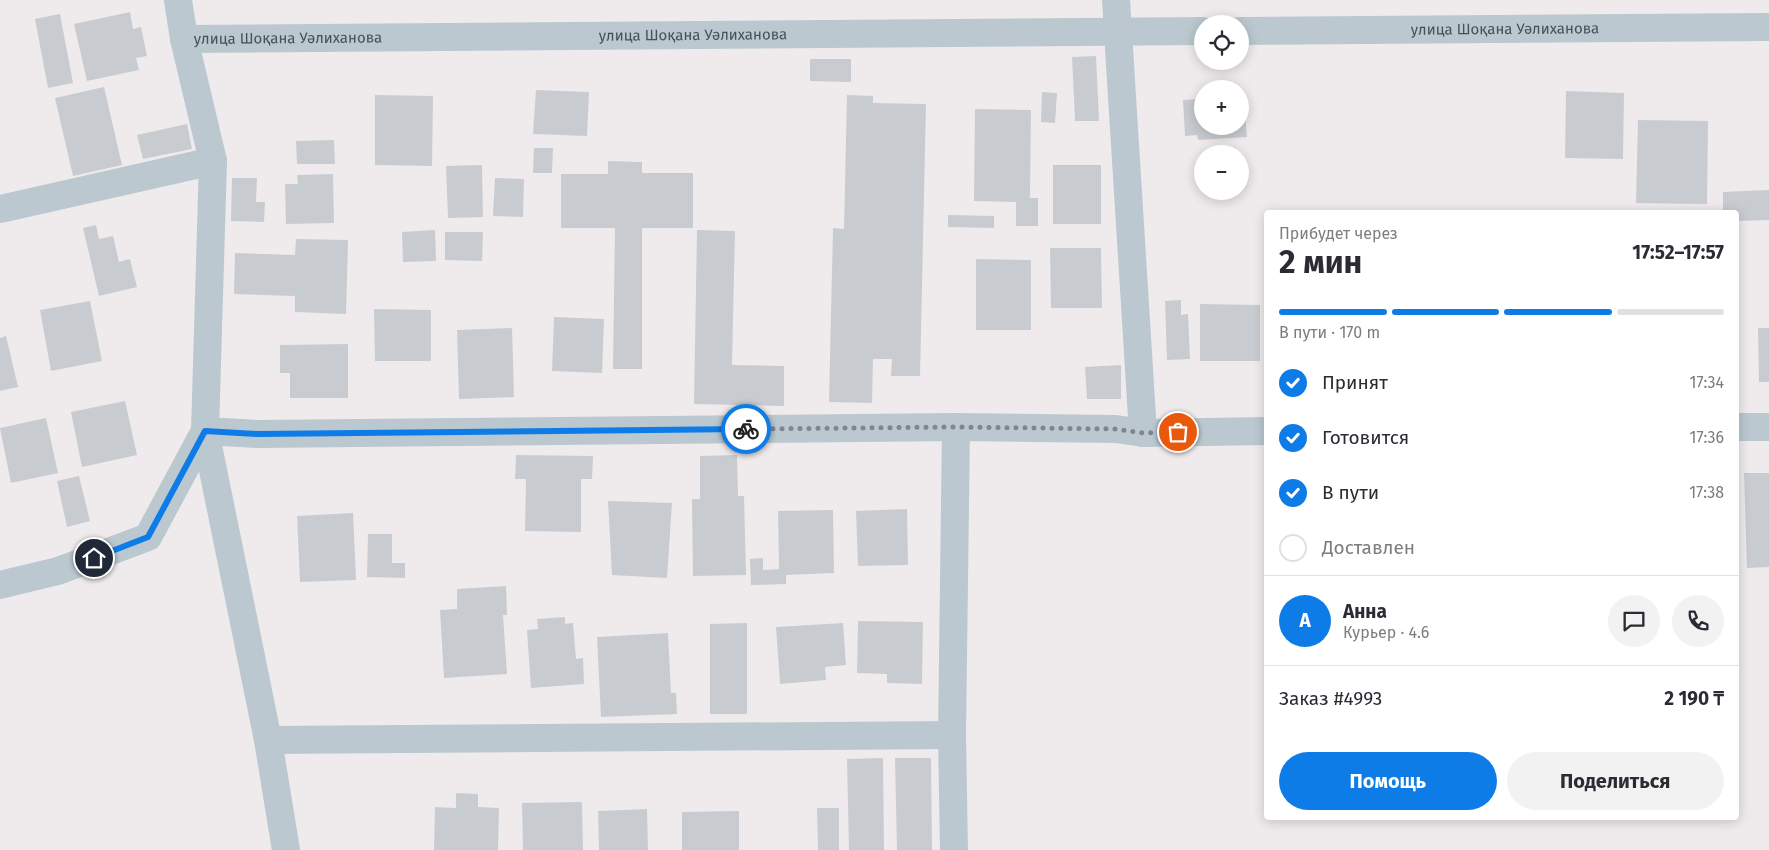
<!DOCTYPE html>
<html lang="ru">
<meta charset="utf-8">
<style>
:root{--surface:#fff;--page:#f2f2f3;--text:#2b2b33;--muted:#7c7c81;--line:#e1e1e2;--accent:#0e7ce6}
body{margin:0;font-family:"Fira Sans",sans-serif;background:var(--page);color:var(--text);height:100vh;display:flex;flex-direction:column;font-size:19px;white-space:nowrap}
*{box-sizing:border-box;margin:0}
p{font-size:16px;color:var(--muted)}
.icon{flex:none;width:28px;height:28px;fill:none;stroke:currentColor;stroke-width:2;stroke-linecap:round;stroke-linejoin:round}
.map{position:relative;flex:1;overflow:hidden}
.details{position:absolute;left:1264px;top:210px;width:475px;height:610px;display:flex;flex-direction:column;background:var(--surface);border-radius:5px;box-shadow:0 2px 12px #0003}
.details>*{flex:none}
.controls{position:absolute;left:1194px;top:15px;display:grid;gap:10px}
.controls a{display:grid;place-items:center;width:55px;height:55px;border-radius:50%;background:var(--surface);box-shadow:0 2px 12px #0003;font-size:25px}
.pin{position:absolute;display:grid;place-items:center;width:42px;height:42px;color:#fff;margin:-21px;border:2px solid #fff;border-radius:50%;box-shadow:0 1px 5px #0007}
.courier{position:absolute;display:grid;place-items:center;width:50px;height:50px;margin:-25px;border:4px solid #0e7ce6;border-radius:50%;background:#fff;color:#222;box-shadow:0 1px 6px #0007}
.head em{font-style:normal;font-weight:700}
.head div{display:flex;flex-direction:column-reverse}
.head{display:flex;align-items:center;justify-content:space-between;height:85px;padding:0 15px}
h1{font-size:32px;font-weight:700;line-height:38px}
.bar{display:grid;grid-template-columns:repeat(4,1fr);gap:8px 5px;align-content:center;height:60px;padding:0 15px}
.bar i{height:6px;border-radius:4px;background:var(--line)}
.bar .selected{background:var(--accent)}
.bar p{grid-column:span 4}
.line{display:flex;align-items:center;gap:12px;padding:0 15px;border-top:1px solid var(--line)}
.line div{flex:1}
.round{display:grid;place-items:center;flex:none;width:52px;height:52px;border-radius:26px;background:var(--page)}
ol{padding:0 15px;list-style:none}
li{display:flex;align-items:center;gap:15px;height:55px}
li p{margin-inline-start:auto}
li .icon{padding:5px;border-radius:50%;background:var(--accent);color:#fff;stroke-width:4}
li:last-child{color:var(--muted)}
li i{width:28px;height:28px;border:2px solid var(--line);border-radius:50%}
.button{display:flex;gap:10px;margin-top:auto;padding:10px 15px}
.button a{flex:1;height:58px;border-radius:30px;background:var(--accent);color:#fff;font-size:20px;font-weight:700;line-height:58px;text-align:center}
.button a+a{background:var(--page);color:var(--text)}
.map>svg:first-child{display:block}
.building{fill:#c8ccd1}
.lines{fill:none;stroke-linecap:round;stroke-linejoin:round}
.street{stroke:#bbc8d0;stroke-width:28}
.done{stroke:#7f878d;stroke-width:5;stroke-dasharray:0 9}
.route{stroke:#0e7ce6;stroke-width:6}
.labels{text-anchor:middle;stroke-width:4.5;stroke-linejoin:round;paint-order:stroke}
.street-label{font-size:15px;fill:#43515a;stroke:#fff}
</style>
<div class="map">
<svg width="1769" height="850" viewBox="0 0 1769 850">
<rect width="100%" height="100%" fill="#efebec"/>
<g class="building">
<polygon points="130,12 133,29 141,27 147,56 136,58 139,70 87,81 74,24"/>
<polygon points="60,14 73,83 48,88 35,19"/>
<polygon points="1096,56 1099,121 1075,121 1072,57"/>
<polygon points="810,59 851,59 851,82 810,81"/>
<polygon points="104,87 122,165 73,176 55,98"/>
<polygon points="536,90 589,92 587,136 533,134"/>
<polygon points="1240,90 1243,90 1247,137 1198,140 1197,135 1185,136 1183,100 1200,99 1200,93 1202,93 1202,126 1240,126"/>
<polygon points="1566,91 1624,93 1623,159 1565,158"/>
<polygon points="1042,92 1057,93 1055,123 1041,122"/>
<polygon points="375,95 433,96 432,166 375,165"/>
<polygon points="847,95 873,96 873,103 926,104 920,376 891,376 892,359 873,359 872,403 829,402 833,228 844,229"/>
<polygon points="975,109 1031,110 1030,198 1038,198 1038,226 1016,226 1016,202 974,201"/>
<polygon points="1638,120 1708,121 1707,204 1636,203"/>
<polygon points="187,124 192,149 143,159 137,135"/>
<polygon points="334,140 335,164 297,164 296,141"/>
<polygon points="534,148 553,148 552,173 533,173"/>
<polygon points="608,161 642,162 642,173 693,173 693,228 642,228 642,369 613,369 615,228 561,228 561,174 608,174"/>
<polygon points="482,165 483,217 448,218 446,166"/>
<rect x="1053" y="165" width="48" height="59"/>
<polygon points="333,174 334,223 286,224 285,184 298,184 297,175"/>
<polygon points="232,178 257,178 256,202 265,202 264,222 231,221"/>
<polygon points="495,178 524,179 523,217 493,216"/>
<polygon points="1769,190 1769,220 1736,221 1736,212 1723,212 1723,192"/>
<polygon points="948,215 994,216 994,228 948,227"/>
<polygon points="96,225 99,239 113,236 119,262 130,259 137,287 99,296 83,228"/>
<polygon points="435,230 436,261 403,262 402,232"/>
<polygon points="697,230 735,231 732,365 784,366 784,406 694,404"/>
<polygon points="445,232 483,232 482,261 445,260"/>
<polygon points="296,239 348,240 346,314 295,312 295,296 234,294 235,253 295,255"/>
<polygon points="1050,248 1101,248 1102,308 1051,308"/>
<polygon points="976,259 1031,260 1031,330 976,330"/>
<polygon points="1181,300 1181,315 1188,314 1190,359 1167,360 1165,301"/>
<polygon points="90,301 102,361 51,371 40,310"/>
<polygon points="1200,304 1260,305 1260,361 1200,361"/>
<polygon points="374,309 431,310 431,361 375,361"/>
<polygon points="554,317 604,319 602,373 552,371"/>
<polygon points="512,328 514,397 459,399 457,330"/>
<polygon points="1758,328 1769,328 1769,382 1759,382"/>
<polygon points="6,336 18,387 0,391 0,338"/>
<polygon points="348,344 348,398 290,398 290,373 280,373 280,345"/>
<polygon points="1121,365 1121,399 1087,399 1085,367"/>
<polygon points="125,401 137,455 82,467 71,412"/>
<polygon points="46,418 58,473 11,483 0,428"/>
<polygon points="516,455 593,456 592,479 581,479 581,532 525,531 526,479 515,479"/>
<polygon points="737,455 738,496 744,496 746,575 693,576 692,499 700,499 700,456"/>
<polygon points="1744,473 1769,473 1769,567 1747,568"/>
<polygon points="79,476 90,521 67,527 57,481"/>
<polygon points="608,501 672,503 667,578 612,575"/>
<polygon points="907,509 908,565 858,566 856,511"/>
<polygon points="833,510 834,573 786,575 786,584 751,585 750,559 763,558 763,570 779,569 778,511"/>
<polygon points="353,513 356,580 300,582 297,516"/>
<polygon points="368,534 392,534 392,563 405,563 405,578 367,577"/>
<polygon points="506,586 507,615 503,615 507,674 444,678 440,610 457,609 457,589"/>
<polygon points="565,617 565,624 573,623 576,659 583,658 584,684 531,688 527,630 538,629 537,619"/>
<polygon points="858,621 923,622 922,684 887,683 887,674 857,673"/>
<polygon points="747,623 747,714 710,714 710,624"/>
<polygon points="843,623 846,665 825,667 826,680 780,684 776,627"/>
<polygon points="668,633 671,693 676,693 677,714 601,717 597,637"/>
<polygon points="883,758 884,850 849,850 847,759"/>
<polygon points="895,758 931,758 932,850 897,850"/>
<polygon points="456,793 478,794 478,807 499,808 498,850 434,850 435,807 456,808"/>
<polygon points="582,802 583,850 523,850 522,803"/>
<polygon points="817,808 839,808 839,850 818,850"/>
<polygon points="647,809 648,850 599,850 598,811"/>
<polygon points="739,811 739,850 682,850 682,812"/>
</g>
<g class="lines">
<g class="street">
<polyline points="178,0 184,39 213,161 205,431 268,740 286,850"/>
<polyline points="1116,0 1143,433"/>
<path id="s1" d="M1240,31L1769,27"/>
<path id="s2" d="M184,39L1202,31"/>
<polyline points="0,209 213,161"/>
<polyline points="1736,427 1769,427"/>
<polyline points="205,431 258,434 956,427 1116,429 1143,433 1266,431"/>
<polyline points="0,585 58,571 148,537 205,431"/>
<polyline points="268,740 952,735"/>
<polyline points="954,850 952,735 956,427"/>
</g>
</g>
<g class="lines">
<polyline class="done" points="746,429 956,427 1116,429 1143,433 1178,432"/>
<polyline class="route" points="94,558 148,537 205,431 258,434 746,429"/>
</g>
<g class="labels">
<g class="street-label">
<text dy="5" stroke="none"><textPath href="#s1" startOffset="265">улица Шоқана Уәлиханова</textPath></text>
<text dy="5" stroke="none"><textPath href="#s2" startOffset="509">улица Шоқана Уәлиханова</textPath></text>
<text dy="5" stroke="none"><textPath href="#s2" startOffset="104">улица Шоқана Уәлиханова</textPath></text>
</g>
</g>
</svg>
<div class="controls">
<a><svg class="icon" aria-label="locate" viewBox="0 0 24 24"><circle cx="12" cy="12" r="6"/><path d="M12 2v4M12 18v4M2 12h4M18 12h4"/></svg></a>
<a>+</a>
<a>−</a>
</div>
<div class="pin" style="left:1178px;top:432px;background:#ea580c"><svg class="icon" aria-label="bag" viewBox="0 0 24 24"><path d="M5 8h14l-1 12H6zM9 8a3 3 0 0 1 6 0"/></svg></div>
<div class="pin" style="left:94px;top:558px;background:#1f2937"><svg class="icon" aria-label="home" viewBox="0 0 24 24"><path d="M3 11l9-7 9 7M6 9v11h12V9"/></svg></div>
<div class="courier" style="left:746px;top:429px"><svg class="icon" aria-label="bike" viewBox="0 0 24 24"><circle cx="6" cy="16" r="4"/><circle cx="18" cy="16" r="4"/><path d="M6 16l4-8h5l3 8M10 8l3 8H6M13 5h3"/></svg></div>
<section class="details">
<div class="head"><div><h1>2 мин</h1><p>Прибудет через</p></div><em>17:52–17:57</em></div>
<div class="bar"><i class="selected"></i><i class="selected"></i><i class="selected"></i><i></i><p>В пути · 170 m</p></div>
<ol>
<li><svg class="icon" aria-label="check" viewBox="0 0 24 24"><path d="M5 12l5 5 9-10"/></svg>Принят<p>17:34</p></li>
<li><svg class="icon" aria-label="check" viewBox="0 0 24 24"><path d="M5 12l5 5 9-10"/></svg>Готовится<p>17:36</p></li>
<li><svg class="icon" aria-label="check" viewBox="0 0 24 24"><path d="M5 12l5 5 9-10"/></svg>В пути<p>17:38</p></li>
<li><i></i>Доставлен</li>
</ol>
<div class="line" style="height:90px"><b class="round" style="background:var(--accent);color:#fff">А</b><div><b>Анна</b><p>Курьер · 4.6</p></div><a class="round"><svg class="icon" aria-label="chat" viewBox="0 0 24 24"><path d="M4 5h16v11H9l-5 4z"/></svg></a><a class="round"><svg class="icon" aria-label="phone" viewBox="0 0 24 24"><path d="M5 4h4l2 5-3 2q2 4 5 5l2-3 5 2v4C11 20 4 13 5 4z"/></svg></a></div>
<div class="line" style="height:65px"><div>Заказ #4993</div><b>2 190 ₸</b></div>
<div class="button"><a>Помощь</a><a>Поделиться</a></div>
</section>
</div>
